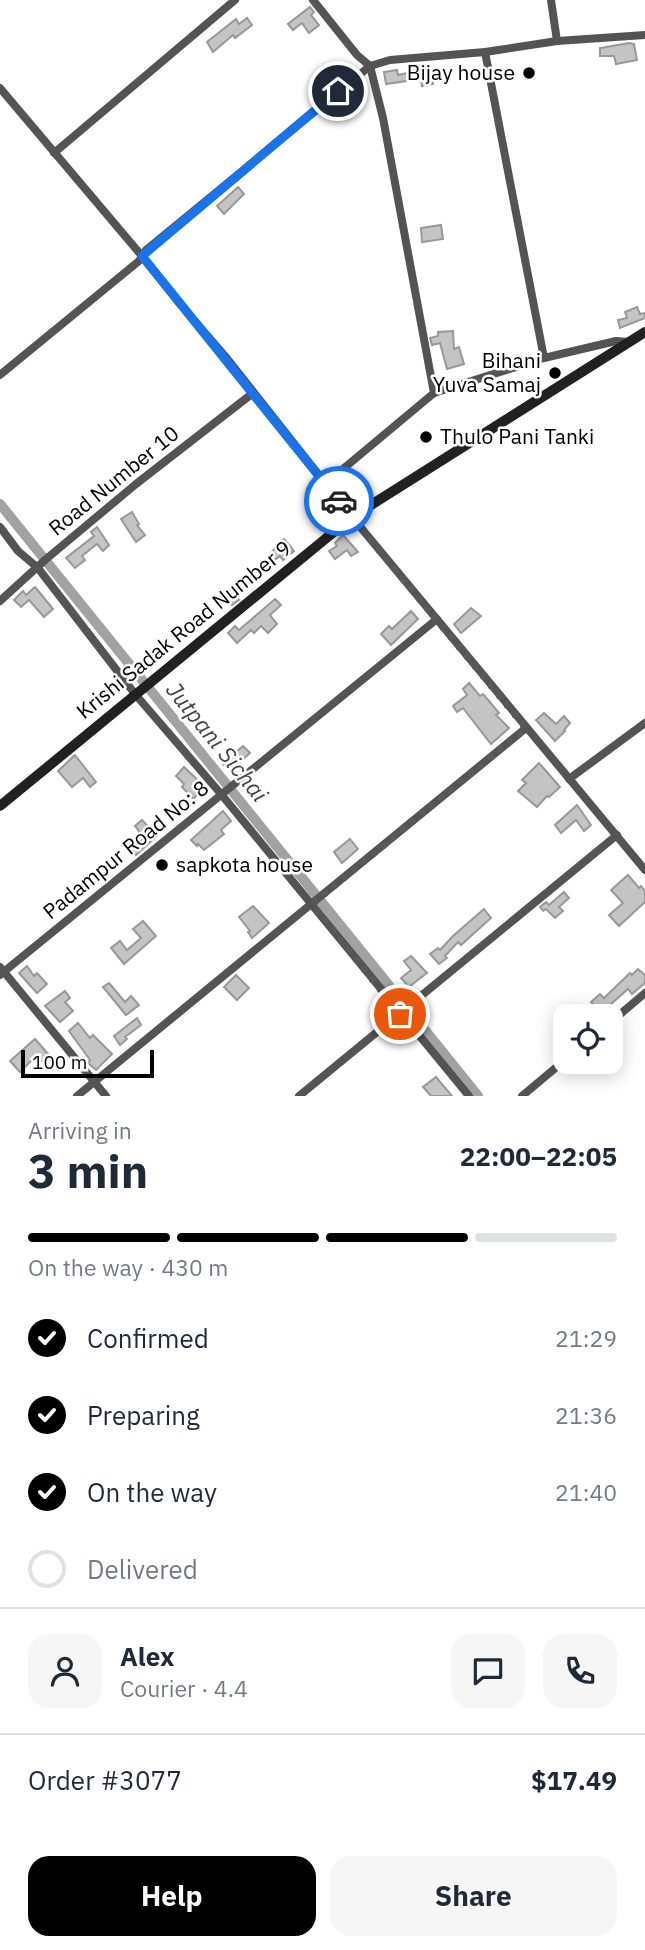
<!DOCTYPE html>
<meta charset="utf-8">
<style>
:root{--surface:#fff;--page:#f6f6f7;--text:#1f2937;--muted:#747a83;--line:#e0e1e3;--accent:#000}
body{margin:0;font-family:"IBM Plex Sans",sans-serif;background:var(--page);color:var(--text);height:100vh;display:flex;flex-direction:column;font-size:26px;white-space:nowrap}
*{box-sizing:border-box;margin:0}
p{font-size:23px;color:var(--muted)}
.icon{flex:none;width:38px;height:38px;fill:none;stroke:currentColor;stroke-width:2;stroke-linecap:round;stroke-linejoin:round}
.map{position:relative;height:1096px;overflow:hidden}
.side{display:flex;flex-direction:column;background:var(--surface);flex:1}
.side>*{flex:none}
.tools{position:absolute;left:553px;top:1004px;display:grid;gap:14px}
.tools a{display:grid;place-items:center;width:70px;height:70px;border-radius:14px;background:var(--surface);box-shadow:0 4px 18px #0003;font-size:35px}
.scale{position:absolute;left:21px;bottom:18px;width:133px;box-sizing:border-box;padding-left:7px;border:4px solid #000;border-top:0;font-size:19px;line-height:24px;white-space:nowrap;color:#000;-webkit-text-stroke:5px #fff;paint-order:stroke}
.pin{position:absolute;display:grid;place-items:center;width:60px;height:60px;color:#fff;margin:-30px;border:4px solid #fff;border-radius:50%;box-shadow:0 2px 7px #0007}
.courier{position:absolute;display:grid;place-items:center;width:70px;height:70px;margin:-35px;border:5px solid #1a73e8;border-radius:50%;background:#fff;color:#222;box-shadow:0 2px 9px #0007}
.headline em{font-style:normal;font-weight:800}
.headline div{display:flex;flex-direction:column-reverse}
.headline{display:flex;align-items:center;justify-content:space-between;height:119px;padding:0 28px}
h1{font-size:46px;font-weight:800;line-height:52px}
.bar{display:grid;grid-template-columns:repeat(4,1fr);gap:10px 7px;align-content:center;height:84px;padding:0 28px}
.bar i{height:9px;border-radius:5px;background:var(--line)}
.bar .selected{background:var(--accent)}
.bar p{grid-column:span 4}
.line{display:flex;align-items:center;gap:18px;padding:0 28px;border-top:2px solid var(--line)}
.line div{flex:1}
.round{display:grid;place-items:center;flex:none;width:74px;height:74px;border-radius:21px;background:var(--page)}
ol{padding:0 28px;list-style:none}
li{display:flex;align-items:center;gap:21px;height:77px}
li p{margin-inline-start:auto}
li .icon{padding:7px;border-radius:50%;background:var(--accent);color:#fff;stroke-width:4}
li:last-child{color:var(--muted)}
li i{width:38px;height:38px;border:4px solid var(--line);border-radius:50%}
.primary-button{display:flex;gap:14px;margin-top:auto;padding:14px 28px}
.primary-button a{flex:1;height:80px;border-radius:21px;background:var(--accent);color:#fff;font-size:28px;font-weight:800;line-height:80px;text-align:center}
.primary-button a+a{background:var(--page);color:var(--text)}
.map>svg:first-child{display:block}
.lines{fill:none;stroke-linecap:round;stroke-linejoin:round}
.canal{stroke:#a2a2a2;stroke-width:10}
.building{fill:#c4c4c4;stroke:#989898;stroke-width:2}
.street{stroke:#545454;stroke-width:8}
.secondary{stroke:#212121;stroke-width:10}
.done{stroke:#595959;stroke-width:7;stroke-dasharray:0 12.6}
.route{stroke:#1a73e8;stroke-width:9}
.poi-dot{fill:#000;stroke:#fff;stroke-width:2.5}
.labels{text-anchor:middle;stroke-width:5;stroke-linejoin:round;paint-order:stroke}
.poi-label{font-size:21px;fill:#000;stroke:#fff;text-anchor:end}
.street-label{font-size:21px;fill:#000;stroke:#fff}
.water-label{font-size:23px;font-style:italic;fill:#434343;stroke:#fff}
</style>
<div class="map">
<svg width="645" height="1096" viewBox="0 0 645 1096">
<rect width="100%" height="100%" fill="#fff"/>
<g class="lines">
<g class="canal">
<polyline points="0,504 404,1004"/>
<polyline points="412,1014 478,1096"/>
</g>
</g>
<g class="building">
<polygon points="310,7 314,12 311,15 319,25 309,33 302,23 293,30 288,24"/>
<polygon points="247,18 252,25 235,38 233,35 213,52 207,42 236,19 239,24"/>
<polygon points="629,43 634,44 637,60 616,64 614,56 600,56 600,48"/>
<polygon points="430,68 433,84 422,86 421,79 386,84 384,72 397,70 398,75"/>
<polygon points="238,187 244,194 224,214 217,206"/>
<polygon points="441,225 443,239 422,242 421,228"/>
<polygon points="637,307 640,314 645,313 645,318 620,328 618,320 627,318 625,312"/>
<polygon points="453,331 454,349 459,347 464,364 447,369 440,343 432,345 430,338 438,336 438,332"/>
<polygon points="132,512 139,524 137,525 145,535 136,542 121,519"/>
<polygon points="97,527 109,545 103,551 97,544 82,556 85,560 75,568 66,558 94,536 91,532"/>
<polygon points="343,535 358,552 351,556 347,550 335,559 329,551 337,546 335,543"/>
<polygon points="284,539 294,551 283,560 280,556 271,563 267,557"/>
<polygon points="244,578 250,585 237,597 239,600 232,605 225,594"/>
<polygon points="35,587 53,609 44,617 29,600 21,607 14,600 23,591 26,595"/>
<polygon points="275,599 281,605 270,615 277,624 268,633 261,626 254,633 251,630 237,643 228,633 235,626 239,630"/>
<polygon points="471,608 481,616 461,633 454,624"/>
<polygon points="411,611 418,619 391,645 381,634 389,626 392,629"/>
<polygon points="469,683 480,696 483,694 489,701 499,713 496,715 509,728 491,744 463,708 457,712 453,706 467,695 463,689"/>
<polygon points="544,713 556,724 564,716 570,723 564,730 565,731 555,741 536,720"/>
<polygon points="243,746 250,753 230,771 223,764"/>
<polygon points="75,755 96,782 90,787 83,778 72,787 58,771"/>
<polygon points="539,763 560,787 549,797 547,796 537,807 518,791 526,783 522,780"/>
<polygon points="184,767 205,787 193,799 182,787 184,784 176,776"/>
<polygon points="577,805 591,825 584,831 576,820 561,833 555,825"/>
<polygon points="223,811 231,821 221,830 224,834 204,850 198,844 197,846 191,840"/>
<polygon points="142,820 157,836 136,855 131,849 144,838 135,826"/>
<polygon points="350,839 358,849 342,863 334,852"/>
<polygon points="628,875 639,888 641,886 645,891 645,902 619,926 609,915 623,903 611,890"/>
<polygon points="564,892 569,898 559,907 563,911 555,918 546,909 543,911 540,907 546,902 549,905"/>
<polygon points="253,906 269,923 252,938 248,932 250,931 239,917"/>
<polygon points="484,909 491,918 461,945 458,942 445,956 447,958 439,964 430,954 438,948 440,950 453,936"/>
<polygon points="143,921 156,936 124,964 111,948 120,941 127,950 141,938 133,929"/>
<polygon points="411,956 427,973 409,987 401,978 411,970 404,961"/>
<polygon points="27,966 34,976 37,973 47,984 37,993 19,973"/>
<polygon points="638,969 645,975 645,983 632,994 628,989 610,1005 612,1007 603,1015 591,1002 600,994 604,998 630,973 632,975"/>
<polygon points="236,975 249,988 237,1000 224,987"/>
<polygon points="109,983 125,1002 131,996 139,1005 126,1015 103,987"/>
<polygon points="65,991 70,998 65,1002 73,1011 60,1022 45,1006"/>
<polygon points="137,1018 141,1025 125,1037 127,1039 120,1045 114,1036"/>
<polygon points="78,1023 90,1038 93,1035 112,1054 96,1070 88,1063 90,1060 69,1031"/>
<polygon points="35,1039 49,1055 42,1061 37,1055 20,1072 10,1061"/>
<polygon points="436,1077 452,1096 431,1096 423,1087"/>
</g>
<g class="lines">
<g class="street">
<polyline points="313,0 357,55 370,66 383,118 434,393"/>
<polyline points="551,0 557,41"/>
<polyline points="485,52 544,358"/>
<polyline points="0,88 142,256 180,304 225,356 352,517 645,870"/>
<polyline points="54,153 235,0"/>
<polyline points="0,375 139,261 146,250 370,66 390,60 485,52 557,41 645,35"/>
<polyline points="325,484 434,393 544,358 616,341 629,342"/>
<polyline points="0,527 18,551 38,568 135,694 221,794 469,1096"/>
<polyline points="0,601 45,560 136,484 253,393"/>
<polyline points="569,779 645,723"/>
<polyline points="0,967 106,1096"/>
<polyline points="0,975 437,619"/>
<polyline points="611,1022 645,993"/>
<polyline points="77,1096 526,728"/>
<polyline points="299,1096 617,835"/>
<polyline points="522,1096 565,1060"/>
</g>
<polyline class="secondary" points="0,806 352,517 645,332"/>
</g>
<g class="lines">
<polyline class="done" points="339,501 526,728 312,904 400,1014"/>
<polyline class="route" points="338,91 142,256 339,501"/>
</g>
<g class="poi-dot">
<circle cx="529" cy="73" r="7"/>
<circle cx="555" cy="373" r="7"/>
<circle cx="426" cy="437" r="7"/>
<circle cx="162" cy="865" r="7"/>
</g>
<g class="labels">
<g class="poi-label">
<text x="515" y="80">Bijay house</text>
<text x="541" y="368">Bihani<tspan x="541" dy="24">Yuva Samaj</tspan></text>
<text x="440" y="444" text-anchor="start">Thulo Pani Tanki</text>
<text x="176" y="872" text-anchor="start">sapkota house</text>
</g>
<g class="street-label">
<text transform="translate(114 481) rotate(-39)" y="7">Road Number 10</text>
<text transform="translate(184 630) rotate(-39)" y="7">Krishi Sadak Road Number 9</text>
<text transform="translate(126 850) rotate(-39)" y="7">Padampur Road No: 8</text>
</g>
<g class="water-label">
<text transform="translate(217 742) rotate(51)" y="8">Jutpani Sichai</text>
</g>
</g>
</svg>
<div class="tools">
<a><svg class="icon" aria-label="locate" viewBox="0 0 24 24"><circle cx="12" cy="12" r="6"/><path d="M12 2v4M12 18v4M2 12h4M18 12h4"/></svg></a>
</div>
<div class="scale">100 m</div>
<div class="pin" style="left:400px;top:1014px;background:#ea580c"><svg class="icon" aria-label="bag" viewBox="0 0 24 24"><path d="M5 8h14l-1 12H6zM9 8a3 3 0 0 1 6 0"/></svg></div>
<div class="pin" style="left:338px;top:91px;background:#1f2937"><svg class="icon" aria-label="home" viewBox="0 0 24 24"><path d="M3 11l9-7 9 7M6 9v11h12V9"/></svg></div>
<div class="courier" style="left:339px;top:501px"><svg class="icon" aria-label="car" viewBox="0 0 24 24"><path d="M5 17H2v-5l4-1 3-4h7l3 4 3 1v5h-3M9 17h6M6 11h13"/><circle cx="7" cy="17" r="2"/><circle cx="17" cy="17" r="2"/></svg></div>
</div>
<section class="side">
<div class="headline"><div><h1>3 min</h1><p>Arriving in</p></div><em>22:00–22:05</em></div>
<div class="bar"><i class="selected"></i><i class="selected"></i><i class="selected"></i><i></i><p>On the way · 430 m</p></div>
<ol>
<li><svg class="icon" aria-label="check" viewBox="0 0 24 24"><path d="M5 12l5 5 9-10"/></svg>Confirmed<p>21:29</p></li>
<li><svg class="icon" aria-label="check" viewBox="0 0 24 24"><path d="M5 12l5 5 9-10"/></svg>Preparing<p>21:36</p></li>
<li><svg class="icon" aria-label="check" viewBox="0 0 24 24"><path d="M5 12l5 5 9-10"/></svg>On the way<p>21:40</p></li>
<li><i></i>Delivered</li>
</ol>
<div class="line" style="height:126px"><a class="round"><svg class="icon" aria-label="person" viewBox="0 0 24 24"><circle cx="12" cy="8" r="4"/><path d="M4 21q1-7 8-7t8 7"/></svg></a><div><b>Alex</b><p>Courier · 4.4</p></div><a class="round"><svg class="icon" aria-label="chat" viewBox="0 0 24 24"><path d="M4 5h16v11H9l-5 4z"/></svg></a><a class="round"><svg class="icon" aria-label="phone" viewBox="0 0 24 24"><path d="M5 4h4l2 5-3 2q2 4 5 5l2-3 5 2v4C11 20 4 13 5 4z"/></svg></a></div>
<div class="line" style="height:91px"><div>Order #3077</div><b>$17.49</b></div>
<div class="primary-button"><a>Help</a><a>Share</a></div>
</section>
